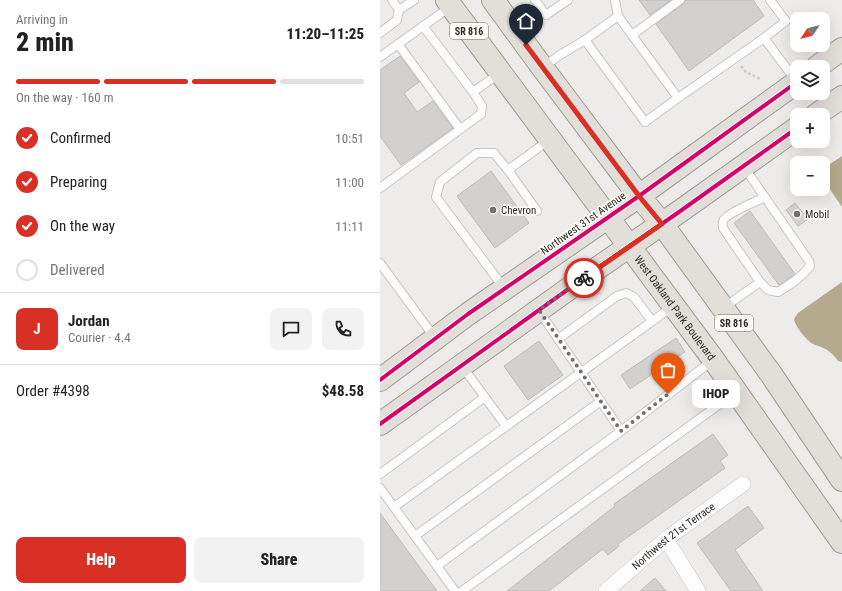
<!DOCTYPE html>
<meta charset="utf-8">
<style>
:root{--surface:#fff;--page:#f2f2f2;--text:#222;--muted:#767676;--line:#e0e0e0;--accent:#d93025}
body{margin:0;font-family:"Roboto Condensed",sans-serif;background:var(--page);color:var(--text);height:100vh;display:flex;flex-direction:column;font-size:15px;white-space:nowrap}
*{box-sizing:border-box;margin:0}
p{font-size:13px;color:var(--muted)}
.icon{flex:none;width:22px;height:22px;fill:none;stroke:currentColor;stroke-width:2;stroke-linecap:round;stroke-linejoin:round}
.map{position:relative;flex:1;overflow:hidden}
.drawer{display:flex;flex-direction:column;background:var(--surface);width:380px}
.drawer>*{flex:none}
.needle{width:26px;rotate:235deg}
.controls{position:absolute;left:410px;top:12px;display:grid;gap:8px}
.controls a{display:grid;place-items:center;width:40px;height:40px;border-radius:8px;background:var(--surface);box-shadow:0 4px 16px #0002;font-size:20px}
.pin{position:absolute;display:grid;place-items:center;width:34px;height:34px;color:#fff;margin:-41px -17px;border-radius:50% 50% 50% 0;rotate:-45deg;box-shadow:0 0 4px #0007}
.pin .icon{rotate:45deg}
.courier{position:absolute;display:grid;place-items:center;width:40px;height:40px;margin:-20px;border:3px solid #d93025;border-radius:50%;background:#fff;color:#222;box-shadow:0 1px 5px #0007}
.bubble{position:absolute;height:28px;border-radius:8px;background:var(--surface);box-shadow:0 4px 16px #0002;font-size:13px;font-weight:800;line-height:28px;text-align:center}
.headline em{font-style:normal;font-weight:800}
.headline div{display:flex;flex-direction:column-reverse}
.headline{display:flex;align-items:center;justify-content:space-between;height:68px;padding:0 16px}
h1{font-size:26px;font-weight:800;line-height:30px}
.bar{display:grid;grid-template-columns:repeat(4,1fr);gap:6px 4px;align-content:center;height:48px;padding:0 16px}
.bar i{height:5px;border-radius:3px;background:var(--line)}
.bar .active{background:var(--accent)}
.bar p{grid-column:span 4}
.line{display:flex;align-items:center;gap:10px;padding:0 16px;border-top:1px solid var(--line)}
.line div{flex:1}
.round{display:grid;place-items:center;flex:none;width:42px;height:42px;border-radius:8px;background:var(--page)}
ol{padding:0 16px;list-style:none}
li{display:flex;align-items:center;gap:12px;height:44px}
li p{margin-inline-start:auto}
li .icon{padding:4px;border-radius:50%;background:var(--accent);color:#fff;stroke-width:4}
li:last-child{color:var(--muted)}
li i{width:22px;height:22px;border:2px solid var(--line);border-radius:50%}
.button{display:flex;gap:8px;margin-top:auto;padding:8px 16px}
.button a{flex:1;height:46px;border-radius:8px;background:var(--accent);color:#fff;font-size:16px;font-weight:800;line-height:46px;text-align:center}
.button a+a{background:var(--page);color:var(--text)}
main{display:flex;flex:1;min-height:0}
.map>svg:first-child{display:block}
.water{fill:#b5aa8d}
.building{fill:#d2d1d0;stroke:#bebcbb}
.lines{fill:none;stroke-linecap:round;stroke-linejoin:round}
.service-casing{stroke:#c7c6c4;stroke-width:10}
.minor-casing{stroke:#c7c6c4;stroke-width:16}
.primary-casing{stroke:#a09c91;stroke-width:24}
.path{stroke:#cecdcd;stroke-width:2.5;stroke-dasharray:3 2;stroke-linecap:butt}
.service{stroke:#fcfcfc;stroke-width:8}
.minor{stroke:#fcfcfc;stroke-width:15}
.primary{stroke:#e2dfda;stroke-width:22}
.cycleway-casing{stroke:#fcfbf6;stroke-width:6}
.cycleway{stroke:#d6006c;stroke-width:4}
.done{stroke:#71706e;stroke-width:4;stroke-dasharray:0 7.2}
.route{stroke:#d93025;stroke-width:5}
.poi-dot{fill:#71706e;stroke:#fcfbf6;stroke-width:1.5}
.labels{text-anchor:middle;stroke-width:3.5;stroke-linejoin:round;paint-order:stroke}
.shield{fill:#fcfbf6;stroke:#6b6b68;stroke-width:1}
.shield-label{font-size:10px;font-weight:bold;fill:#2d2d2b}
.poi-label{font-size:11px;fill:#2d2d2b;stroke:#fcfbf6;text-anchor:start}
.street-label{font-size:11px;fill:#2d2d2b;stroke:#fcfbf6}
</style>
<main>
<section class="drawer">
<div class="headline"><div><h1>2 min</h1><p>Arriving in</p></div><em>11:20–11:25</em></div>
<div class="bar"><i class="active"></i><i class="active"></i><i class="active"></i><i></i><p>On the way · 160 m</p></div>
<ol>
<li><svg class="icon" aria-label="check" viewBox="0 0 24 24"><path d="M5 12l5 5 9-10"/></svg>Confirmed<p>10:51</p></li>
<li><svg class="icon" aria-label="check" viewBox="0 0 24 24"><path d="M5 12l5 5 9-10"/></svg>Preparing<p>11:00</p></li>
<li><svg class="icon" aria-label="check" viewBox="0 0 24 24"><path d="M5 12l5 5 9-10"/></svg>On the way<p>11:11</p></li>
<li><i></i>Delivered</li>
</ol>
<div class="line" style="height:72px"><b class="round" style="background:var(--accent);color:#fff">J</b><div><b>Jordan</b><p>Courier · 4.4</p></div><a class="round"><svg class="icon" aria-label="chat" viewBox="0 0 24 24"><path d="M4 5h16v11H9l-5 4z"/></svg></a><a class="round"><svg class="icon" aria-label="phone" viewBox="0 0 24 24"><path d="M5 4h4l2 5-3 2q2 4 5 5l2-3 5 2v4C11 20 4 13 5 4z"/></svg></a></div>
<div class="line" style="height:52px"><div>Order #4398</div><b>$48.58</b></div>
<div class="button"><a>Help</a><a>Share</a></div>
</section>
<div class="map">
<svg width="462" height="591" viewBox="0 0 462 591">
<rect width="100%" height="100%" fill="#eeecea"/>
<g class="water">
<polygon points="462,156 462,207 443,179 443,171 447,166"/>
<path d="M462,282V362L458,361C454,355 449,350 441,347C439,346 435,345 433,344C426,340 415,326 414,319L418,313Z"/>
</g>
<g class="building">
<polygon points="259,0 291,0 270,15"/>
<polygon points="305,0 373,0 384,16 309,71 276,24 303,4"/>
<polygon points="20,56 39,82 24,93 37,112 53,101 73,128 21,165 0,136 0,70"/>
<polygon points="111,171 149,223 115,248 77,196"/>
<polygon points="415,203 428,219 418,226 406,210"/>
<polygon points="370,211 415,274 399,285 354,223"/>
<polygon points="296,338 305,352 250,389 241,375"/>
<polygon points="159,341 183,375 148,400 124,366"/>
<polygon points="333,434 348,455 340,461 345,468 272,520 238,544 239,546 228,555 223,549 169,591 127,591 235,506 234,504"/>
<polygon points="368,506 384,528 355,550 383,591 351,591 317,543"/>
<polygon points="0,513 57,591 0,591"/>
<polygon points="275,578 286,591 260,591"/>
</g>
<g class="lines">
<g class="service-casing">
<g id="service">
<polyline points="12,0 19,10"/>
<polyline points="155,0 166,15 188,0"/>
<polyline points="235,0 238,16 298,98 384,38"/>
<polyline points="390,0 406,21 384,38 416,81"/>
<polyline points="238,16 205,40 265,122 298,98"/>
<polyline points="43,26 93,92 120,73"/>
<polyline points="0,33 17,20 19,10 34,0"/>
<polyline points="252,35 300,0"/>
<polyline points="18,44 80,129"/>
<polyline points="0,57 70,7"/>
<polyline points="163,67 180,55 205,40"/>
<polyline points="128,170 157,211"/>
<polyline points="0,188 101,114 102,106 93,92"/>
<polyline points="0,263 55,338"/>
<path d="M380,282L343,228C343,227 342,222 343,221C345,214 377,201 385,197"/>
<polyline points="124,288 56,197 60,182 97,153 114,153 128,170 169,140"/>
<path d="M343,308L380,282L388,290L398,292C410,285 421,278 430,266L429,261L364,167"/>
<polyline points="159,311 241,431"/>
<polyline points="178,339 237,296 246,293 254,297 272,321"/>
<polyline points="82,366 126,426"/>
<polyline points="0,474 105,397"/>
<polyline points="0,488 75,591"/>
<polyline points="14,507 292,307"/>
<polyline points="35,536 221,401"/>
<polyline points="57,566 241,431 333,360"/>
<polyline points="82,591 355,393"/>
</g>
</g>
<g class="minor-casing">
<g id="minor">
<polyline points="286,539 318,591"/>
<path id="s1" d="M226,591L286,539L363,484"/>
</g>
</g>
<g class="primary-casing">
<g id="primary">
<path id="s2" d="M67,0L71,6L333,359L462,542"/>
<polyline points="113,0 162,67 259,196 282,224 391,374 462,480"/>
<polyline points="437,67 462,49"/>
<polyline points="436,115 462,97"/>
<polyline points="0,380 88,314 259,196 417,82"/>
<polyline points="0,424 222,265 299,212 417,128"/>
</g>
</g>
<polyline class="path" points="361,66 366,72 380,79"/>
<use href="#service" class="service"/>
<use href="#minor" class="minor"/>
<use href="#primary" class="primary"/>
<g class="cycleway-casing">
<g id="cycleway">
<polyline points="0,380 88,314 259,196 417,82"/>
<polyline points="0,424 222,265 299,212 417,128"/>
</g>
</g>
<use href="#cycleway" class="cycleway"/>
</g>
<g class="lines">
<polyline class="done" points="204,278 159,310 241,431 288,394"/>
<polyline class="route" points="146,45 259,196 282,224 204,278"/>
</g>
<g class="poi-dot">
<circle cx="113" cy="210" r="4"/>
<circle cx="417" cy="214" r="4"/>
</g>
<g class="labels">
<g class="shield">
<rect x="70" y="23" width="38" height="16" rx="3"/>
<rect x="335" y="315" width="38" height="16" rx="3"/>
</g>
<g class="shield-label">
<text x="89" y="35">SR 816</text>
<text x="354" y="327">SR 816</text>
</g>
<g class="poi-label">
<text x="121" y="214">Chevron</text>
<text x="425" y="218">Mobil</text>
</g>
<g class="street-label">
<text transform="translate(203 223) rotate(-35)" y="4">Northwest 31st Avenue</text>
<text dy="4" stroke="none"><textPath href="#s2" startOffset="383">West Oakland Park Boulevard</textPath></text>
<text dy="4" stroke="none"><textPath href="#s1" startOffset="87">Northwest 21st Terrace</textPath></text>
</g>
</g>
</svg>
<div class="controls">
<a><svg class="needle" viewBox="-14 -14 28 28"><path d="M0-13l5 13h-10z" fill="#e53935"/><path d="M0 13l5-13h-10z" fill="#767676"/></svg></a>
<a><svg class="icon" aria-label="layers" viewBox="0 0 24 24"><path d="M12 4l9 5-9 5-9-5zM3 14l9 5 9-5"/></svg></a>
<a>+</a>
<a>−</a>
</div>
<div class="pin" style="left:288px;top:394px;background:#ea580c"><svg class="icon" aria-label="bag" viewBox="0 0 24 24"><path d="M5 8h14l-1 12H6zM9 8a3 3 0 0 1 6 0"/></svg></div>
<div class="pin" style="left:146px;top:45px;background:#1f2937"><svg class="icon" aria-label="home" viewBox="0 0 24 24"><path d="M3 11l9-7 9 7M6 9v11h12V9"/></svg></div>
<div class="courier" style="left:204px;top:278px"><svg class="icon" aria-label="bike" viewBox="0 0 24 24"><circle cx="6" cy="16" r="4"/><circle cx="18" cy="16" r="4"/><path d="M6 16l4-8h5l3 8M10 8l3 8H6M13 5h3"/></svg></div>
<div class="bubble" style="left:312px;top:380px;width:48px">IHOP</div>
</div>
</main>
